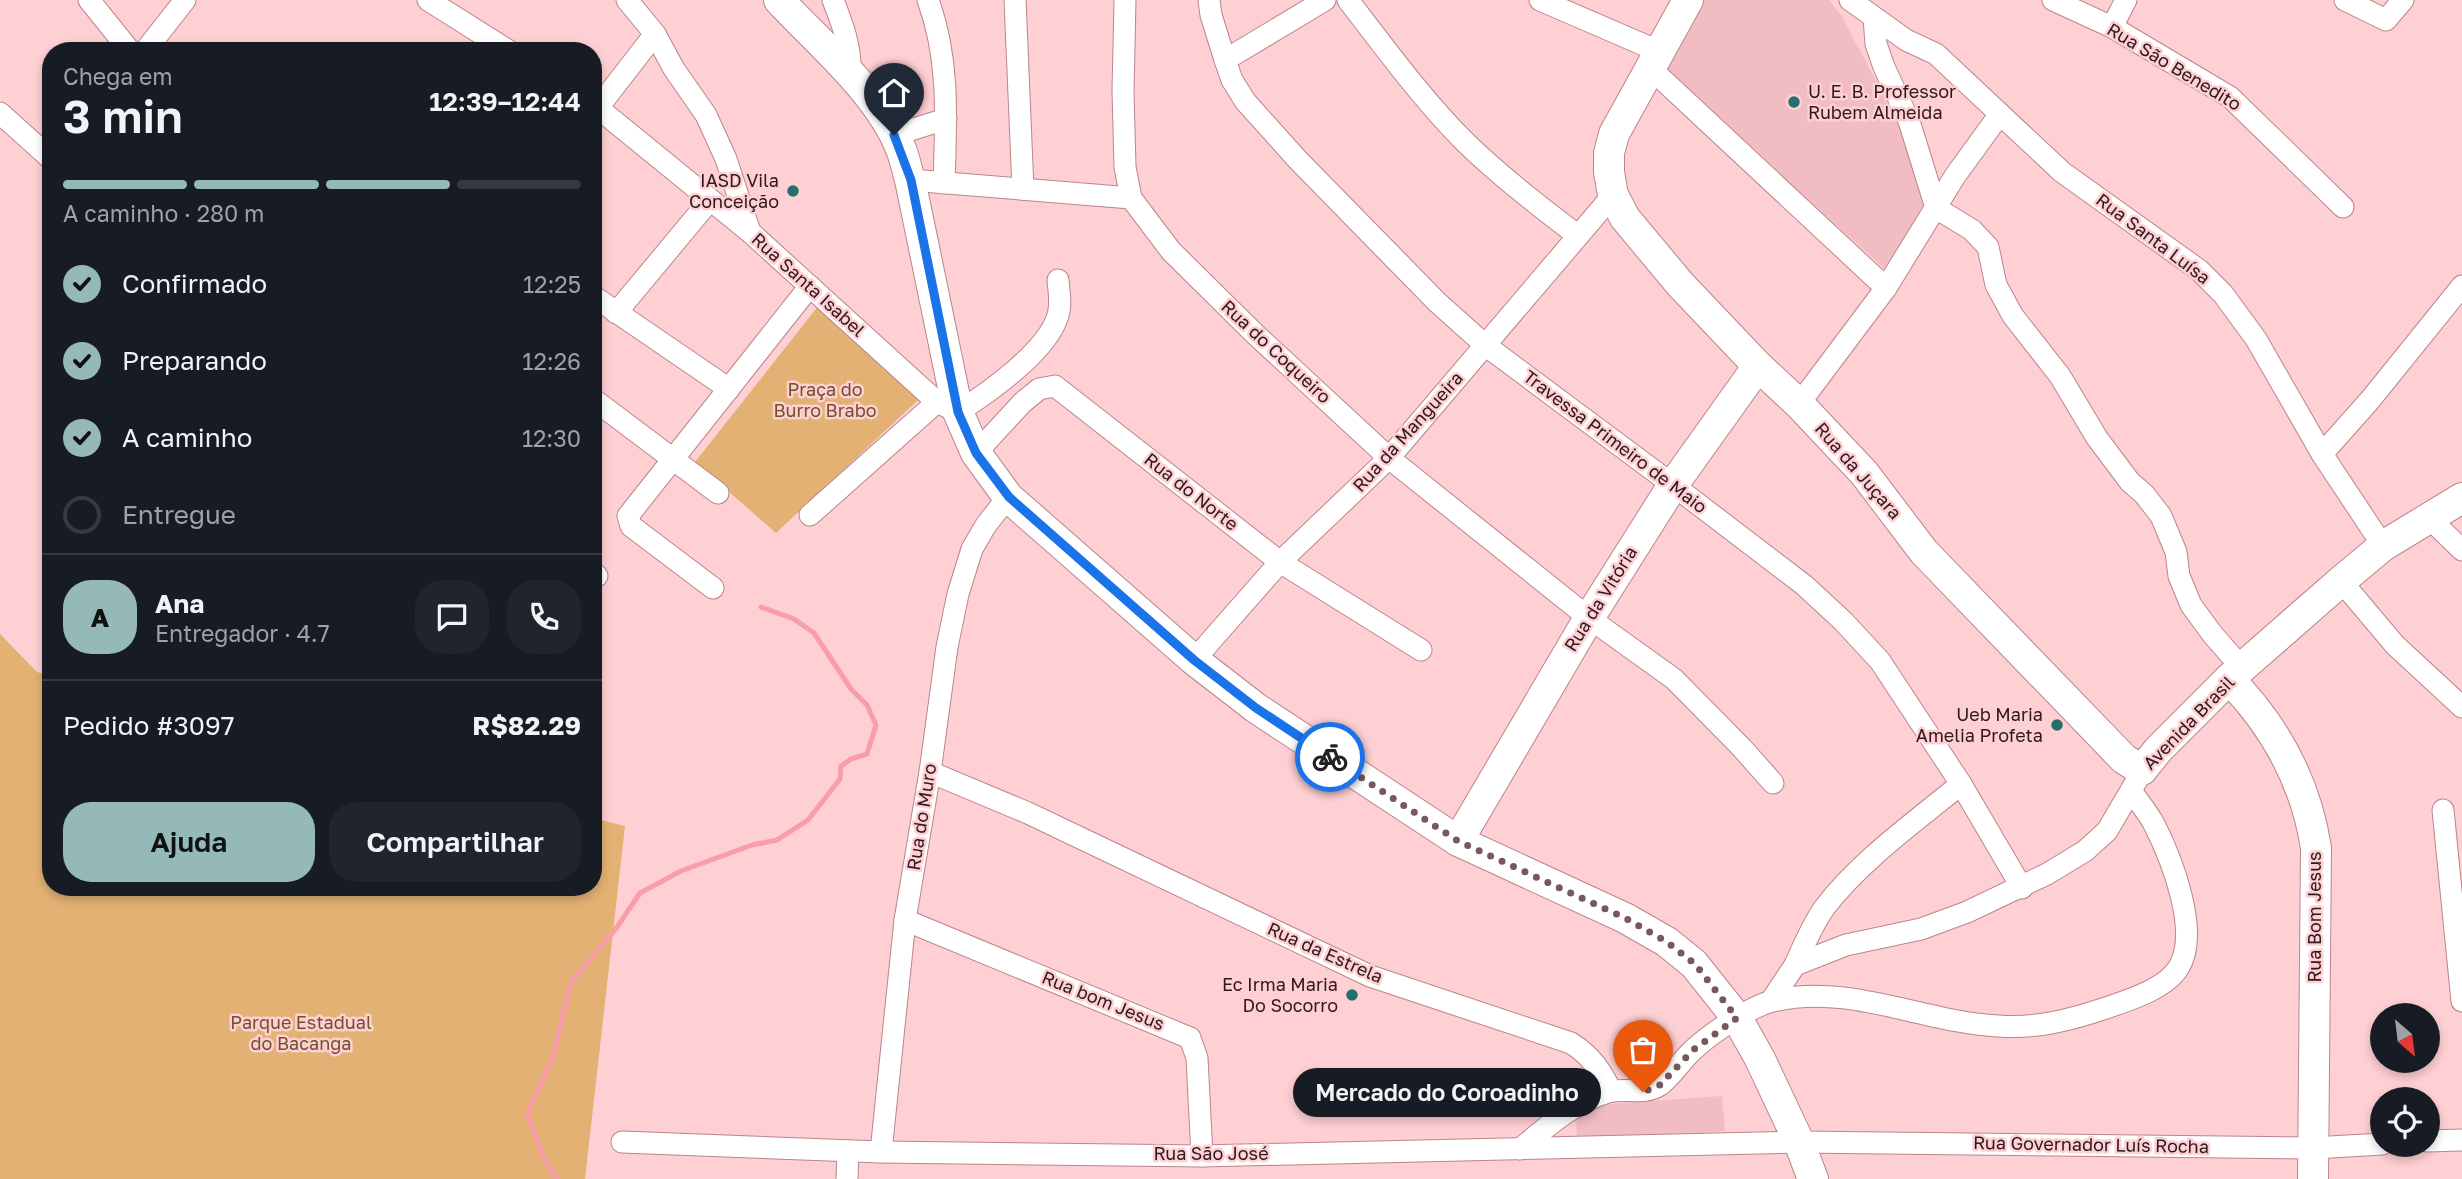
<!DOCTYPE html>
<html lang="pt">
<meta charset="utf-8">
<style>
:root{--surface:#171b24;--page:#20242c;--text:#f1f3f6;--muted:#9ea1a6;--line:#363941;--accent:#95b8b8}
body{margin:0;font-family:"Golos Text",sans-serif;background:var(--page);color:var(--text);height:100vh;display:flex;flex-direction:column;font-size:26px;white-space:nowrap}
*{box-sizing:border-box;margin:0}
p{font-size:23px;color:var(--muted)}
.icon{flex:none;width:38px;height:38px;fill:none;stroke:currentColor;stroke-width:2;stroke-linecap:round;stroke-linejoin:round}
.map{position:relative;flex:1;overflow:hidden}
.details{position:absolute;left:42px;top:42px;width:560px;height:854px;display:flex;flex-direction:column;background:var(--surface);border-radius:28px;box-shadow:0 4px 10px #0003}
.details>*{flex:none}
.needle{width:46px;rotate:152deg}
.controls{position:absolute;left:2370px;top:1003px;display:grid;gap:14px}
.controls a{display:grid;place-items:center;width:70px;height:70px;border-radius:50%;background:var(--surface);box-shadow:0 4px 10px #0003;font-size:35px}
.pin{position:absolute;display:grid;place-items:center;width:60px;height:60px;color:#fff;margin:-72px -30px;border-radius:50% 50% 50% 0;rotate:-45deg;box-shadow:0 0 7px #0007}
.pin .icon{rotate:45deg}
.courier{position:absolute;display:grid;place-items:center;width:70px;height:70px;margin:-35px;border:5px solid #1a73e8;border-radius:50%;background:#fff;color:#222;box-shadow:0 2px 9px #0007}
.bubble{position:absolute;height:49px;border-radius:24px;background:var(--surface);box-shadow:0 4px 10px #0003;font-size:23px;font-weight:600;line-height:49px;text-align:center}
.overview em{font-style:normal;font-weight:600}
.overview div{display:flex;flex-direction:column-reverse}
.overview{display:flex;align-items:center;justify-content:space-between;height:119px;padding:0 21px}
h1{font-size:46px;font-weight:600;line-height:52px}
.bar{display:grid;grid-template-columns:repeat(4,1fr);gap:10px 7px;align-content:center;height:84px;padding:0 21px}
.bar i{height:9px;border-radius:5px;background:var(--line)}
.bar .on{background:var(--accent)}
.bar p{grid-column:span 4}
.line{display:flex;align-items:center;gap:18px;padding:0 21px;border-top:2px solid var(--line)}
.line div{flex:1}
.round{display:grid;place-items:center;flex:none;width:74px;height:74px;border-radius:28px;background:var(--page)}
ol{padding:0 21px;list-style:none}
li{display:flex;align-items:center;gap:21px;height:77px}
li p{margin-inline-start:auto}
li .icon{padding:7px;border-radius:50%;background:var(--accent);color:#111;stroke-width:4}
li:last-child{color:var(--muted)}
li i{width:38px;height:38px;border:4px solid var(--line);border-radius:50%}
.cta{display:flex;gap:14px;margin-top:auto;padding:14px 21px}
.cta a{flex:1;height:80px;border-radius:28px;background:var(--accent);color:#111;font-size:28px;font-weight:600;line-height:80px;text-align:center}
.cta a+a{background:var(--page);color:var(--text)}
.map>svg:first-child{display:block}
.built{fill:#f1bdc2}
.green{fill:#e3b173}
.lines{fill:none;stroke-linecap:round;stroke-linejoin:round}
.stream{stroke:#f99da8;stroke-width:5}
.street-casing{stroke:#bb858b;stroke-width:23}
.secondary-casing{stroke:#bb858b;stroke-width:32}
.street{stroke:#fff;stroke-width:21}
.secondary{stroke:#fff;stroke-width:30}
.done{stroke:#77595c;stroke-width:7;stroke-dasharray:0 12.6}
.route{stroke:#1a73e8;stroke-width:9}
.poi-dot{fill:#25706d;stroke:#fecfd3;stroke-width:2.5}
.labels{text-anchor:middle;stroke-width:5;stroke-linejoin:round;paint-order:stroke}
.street-label{font-size:18px;fill:#2e191c;stroke:#fecfd3}
.poi-label{font-size:18px;fill:#2e191c;stroke:#fecfd3;text-anchor:end}
.park-label{font-size:18px;fill:#6f512b;stroke:#fecfd3}
</style>
<div class="map">
<svg width="2462" height="1179" viewBox="0 0 2462 1179">
<rect width="100%" height="100%" fill="#fecfd3"/>
<g class="built">
<polygon points="1702,0 1829,0 1841,15 1906,137 1924,208 1885,269 1663,67"/>
<polygon points="1722,1096 1725,1131 1577,1142 1576,1118 1593,1105"/>
</g>
<g class="green">
<polygon points="819,305 918,400 776,533 695,462"/>
<polygon points="0,634 37,672 51,676 51,887 593,887 593,818 625,826 585,1179 0,1179"/>
</g>
<g class="lines">
<polyline class="stream" points="557,1179 544,1158 527,1114 553,1057 571,982 615,930 640,893 681,871 752,845 777,840 808,820 840,779 841,766 851,759 867,754 876,725 867,705 851,689 814,633 794,619 761,607"/>
<g class="street-casing">
<g id="street">
<polyline points="89,0 130,51"/>
<polyline points="428,0 509,51"/>
<polyline points="627,0 655,34 674,69 706,115 726,159 750,232"/>
<path d="M833,0C842,23 851,46 850,72"/>
<path d="M928,0C950,60 946,120 944,183"/>
<polyline points="1015,0 1023,189"/>
<polyline points="1125,0 1123,91 1125,167 1131,198 1171,251 1255,334 1389,458 1589,618 1674,679 1742,748 1773,783"/>
<polyline points="1209,0 1211,15 1225,60 1232,80 1245,101 1297,159 1437,302 1485,345 1673,485 1804,585 1843,621 1880,661 1905,699 1961,784 2022,888"/>
<path d="M1348,0C1385,48 1422,99 1465,142C1500,176 1539,206 1577,235"/>
<polyline points="1540,0 1658,51"/>
<polyline points="1850,0 1906,40 1936,54 2062,172 2199,270 2223,294 2256,339 2322,454 2383,546"/>
<polyline points="2053,0 2112,27 2230,97 2343,207"/>
<polyline points="2345,0 2386,20 2403,0"/>
<polyline points="1874,18 1876,44 1884,67 1909,121 1936,208 1972,230 1988,247 1996,285 2013,316 2060,376 2097,438 2130,482 2144,494 2161,516 2176,552 2179,576 2191,605 2213,635 2242,668"/>
<polyline points="2112,27 2126,0"/>
<polyline points="145,51 185,0"/>
<polyline points="1225,60 1325,0"/>
<polyline points="1649,67 1886,288"/>
<path d="M593,104L750,232L937,402L958,412C988,393 1046,352 1057,318C1062,306 1059,293 1058,280"/>
<polyline points="0,113 51,159"/>
<polyline points="593,114 655,34"/>
<polyline points="894,135 946,119"/>
<polyline points="910,180 1131,198"/>
<polyline points="593,296 729,389"/>
<polyline points="616,313 710,200"/>
<polyline points="593,399 718,493"/>
<polyline points="1799,404 1886,288 1955,176 2000,114"/>
<polyline points="976,453 1022,403 1039,389 1055,386 1280,562 1421,650"/>
<polyline points="2322,454 2370,400 2462,286"/>
<polyline points="810,515 937,402"/>
<polyline points="2428,517 2462,550"/>
<polyline points="593,572 597,576"/>
<polyline points="2341,581 2395,645 2462,707"/>
<polyline points="713,588 631,526 628,516 810,286"/>
<polyline points="1194,660 1280,562 1389,458 1613,195"/>
<path d="M930,772L1028,813L1370,976L1571,1043C1591,1056 1601,1070 1611,1091"/>
<polyline points="2443,810 2462,1001"/>
<polyline points="905,920 1190,1038 1197,1058 1202,1156"/>
<path d="M1795,965C1804,945 1812,925 1825,907C1860,861 1916,821 1961,784"/>
<polyline points="1771,1001 1795,965 1846,945 1921,929 1967,912 2047,874 2085,851 2107,831 2137,780"/>
<polyline points="2427,1141 2462,1140"/>
<polyline points="622,1142 881,1152 1202,1156 1799,1142 2313,1148 2382,1144"/>
<path d="M1520,1149C1548,1126 1573,1103 1608,1092C1626,1087 1643,1096 1660,1085C1672,1076 1681,1061 1693,1050C1710,1034 1751,1006 1773,1001C1850,983 1922,1022 1998,1026C2036,1029 2070,1020 2106,1008C2129,1000 2166,989 2179,967C2200,932 2172,860 2155,826C2149,814 2139,802 2131,791"/>
<polyline points="881,1152 905,920 930,772 947,647 958,594 972,549 986,525 1008,497"/>
<polyline points="847,1179 848,1151"/>
</g>
</g>
<g class="secondary-casing">
<g id="secondary">
<path d="M779,0C820,44 879,93 901,149C905,159 907,170 910,180L958,412L976,453L1008,497L1194,660L1256,708L1458,841L1625,918L1667,942L1694,964L1737,1018L1760,1059L1799,1142L1813,1179"/>
<polyline points="1688,0 1614,134 1609,153 1609,172 1613,195 1625,218 1680,284 1758,366 1799,404 1864,473 1924,552 2124,759 2142,770 2158,750 2229,679 2341,581 2383,546 2462,498"/>
<path d="M2229,679C2275,726 2306,783 2316,848L2313,1179"/>
<polyline points="1458,841 1589,618 1673,485 1758,366"/>
</g>
</g>
<use href="#street" class="street"/>
<use href="#secondary" class="secondary"/>
</g>
<g class="lines">
<polyline class="done" points="1330,757 1458,841 1625,918 1667,942 1695,964 1737,1018 1693,1050 1660,1085 1643,1092"/>
<polyline class="route" points="894,135 911,180 958,412 976,453 1009,497 1194,660 1256,708 1330,757"/>
</g>
<g class="poi-dot">
<circle cx="1794" cy="102" r="7"/>
<circle cx="793" cy="191" r="7"/>
<circle cx="2057" cy="725" r="7"/>
<circle cx="1352" cy="995" r="7"/>
</g>
<g class="labels">
<g class="street-label">
<text transform="translate(2174 67) rotate(31)" y="6">Rua São Benedito</text>
<text transform="translate(2153 239) rotate(37)" y="6">Rua Santa Luísa</text>
<text transform="translate(808 285) rotate(42)" y="6">Rua Santa Isabel</text>
<text transform="translate(1276 352) rotate(43)" y="6">Rua do Coqueiro</text>
<text transform="translate(1408 432) rotate(-48)" y="6">Rua da Mangueira</text>
<text transform="translate(1615 442) rotate(37)" y="6">Travessa Primeiro de Maio</text>
<text transform="translate(1858 471) rotate(49)" y="6">Rua da Juçara</text>
<text transform="translate(1191 492) rotate(38)" y="6">Rua do Norte</text>
<text transform="translate(1601 599) rotate(-58)" y="6">Rua da Vitória</text>
<text transform="translate(2189 723) rotate(-46)" y="6">Avenida Brasil</text>
<text transform="translate(922 817) rotate(-81)" y="6">Rua do Muro</text>
<text transform="translate(2315 917) rotate(-90)" y="6">Rua Bom Jesus</text>
<text transform="translate(1325 953) rotate(24)" y="6">Rua da Estrela</text>
<text transform="translate(1103 1001) rotate(22)" y="6">Rua bom Jesus</text>
<text transform="translate(2091 1145) rotate(1)" y="6">Rua Governador Luís Rocha</text>
<text x="1211" y="1160">Rua São José</text>
</g>
<g class="poi-label">
<text x="1808" y="98" text-anchor="start">U. E. B. Professor<tspan x="1808" dy="21">Rubem Almeida</tspan></text>
<text x="779" y="187">IASD Vila<tspan x="779" dy="21">Conceição</tspan></text>
<text x="2043" y="721">Ueb Maria<tspan x="2043" dy="21">Amelia Profeta</tspan></text>
<text x="1338" y="991">Ec Irma Maria<tspan x="1338" dy="21">Do Socorro</tspan></text>
</g>
<g class="park-label">
<text x="825" y="396">Praça do<tspan x="825" dy="21">Burro Brabo</tspan></text>
<text x="301" y="1029">Parque Estadual<tspan x="301" dy="21">do Bacanga</tspan></text>
</g>
</g>
</svg>
<div class="controls">
<a><svg class="needle" viewBox="-14 -14 28 28"><path d="M0-13l5 13h-10z" fill="#e53935"/><path d="M0 13l5-13h-10z" fill="#9ea1a6"/></svg></a>
<a><svg class="icon" aria-label="locate" viewBox="0 0 24 24"><circle cx="12" cy="12" r="6"/><path d="M12 2v4M12 18v4M2 12h4M18 12h4"/></svg></a>
</div>
<div class="pin" style="left:1643px;top:1092px;background:#ea580c"><svg class="icon" aria-label="bag" viewBox="0 0 24 24"><path d="M5 8h14l-1 12H6zM9 8a3 3 0 0 1 6 0"/></svg></div>
<div class="pin" style="left:894px;top:135px;background:#1f2937"><svg class="icon" aria-label="home" viewBox="0 0 24 24"><path d="M3 11l9-7 9 7M6 9v11h12V9"/></svg></div>
<div class="courier" style="left:1330px;top:757px"><svg class="icon" aria-label="bike" viewBox="0 0 24 24"><circle cx="6" cy="16" r="4"/><circle cx="18" cy="16" r="4"/><path d="M6 16l4-8h5l3 8M10 8l3 8H6M13 5h3"/></svg></div>
<div class="bubble" style="left:1293px;top:1068px;width:308px">Mercado do Coroadinho</div>
<section class="details">
<div class="overview"><div><h1>3 min</h1><p>Chega em</p></div><em>12:39–12:44</em></div>
<div class="bar"><i class="on"></i><i class="on"></i><i class="on"></i><i></i><p>A caminho · 280 m</p></div>
<ol>
<li><svg class="icon" aria-label="check" viewBox="0 0 24 24"><path d="M5 12l5 5 9-10"/></svg>Confirmado<p>12:25</p></li>
<li><svg class="icon" aria-label="check" viewBox="0 0 24 24"><path d="M5 12l5 5 9-10"/></svg>Preparando<p>12:26</p></li>
<li><svg class="icon" aria-label="check" viewBox="0 0 24 24"><path d="M5 12l5 5 9-10"/></svg>A caminho<p>12:30</p></li>
<li><i></i>Entregue</li>
</ol>
<div class="line" style="height:126px"><b class="round" style="background:var(--accent);color:#111">A</b><div><b>Ana</b><p>Entregador · 4.7</p></div><a class="round"><svg class="icon" aria-label="chat" viewBox="0 0 24 24"><path d="M4 5h16v11H9l-5 4z"/></svg></a><a class="round"><svg class="icon" aria-label="phone" viewBox="0 0 24 24"><path d="M5 4h4l2 5-3 2q2 4 5 5l2-3 5 2v4C11 20 4 13 5 4z"/></svg></a></div>
<div class="line" style="height:91px"><div>Pedido #3097</div><b>R$82.29</b></div>
<div class="cta"><a>Ajuda</a><a>Compartilhar</a></div>
</section>
</div>
